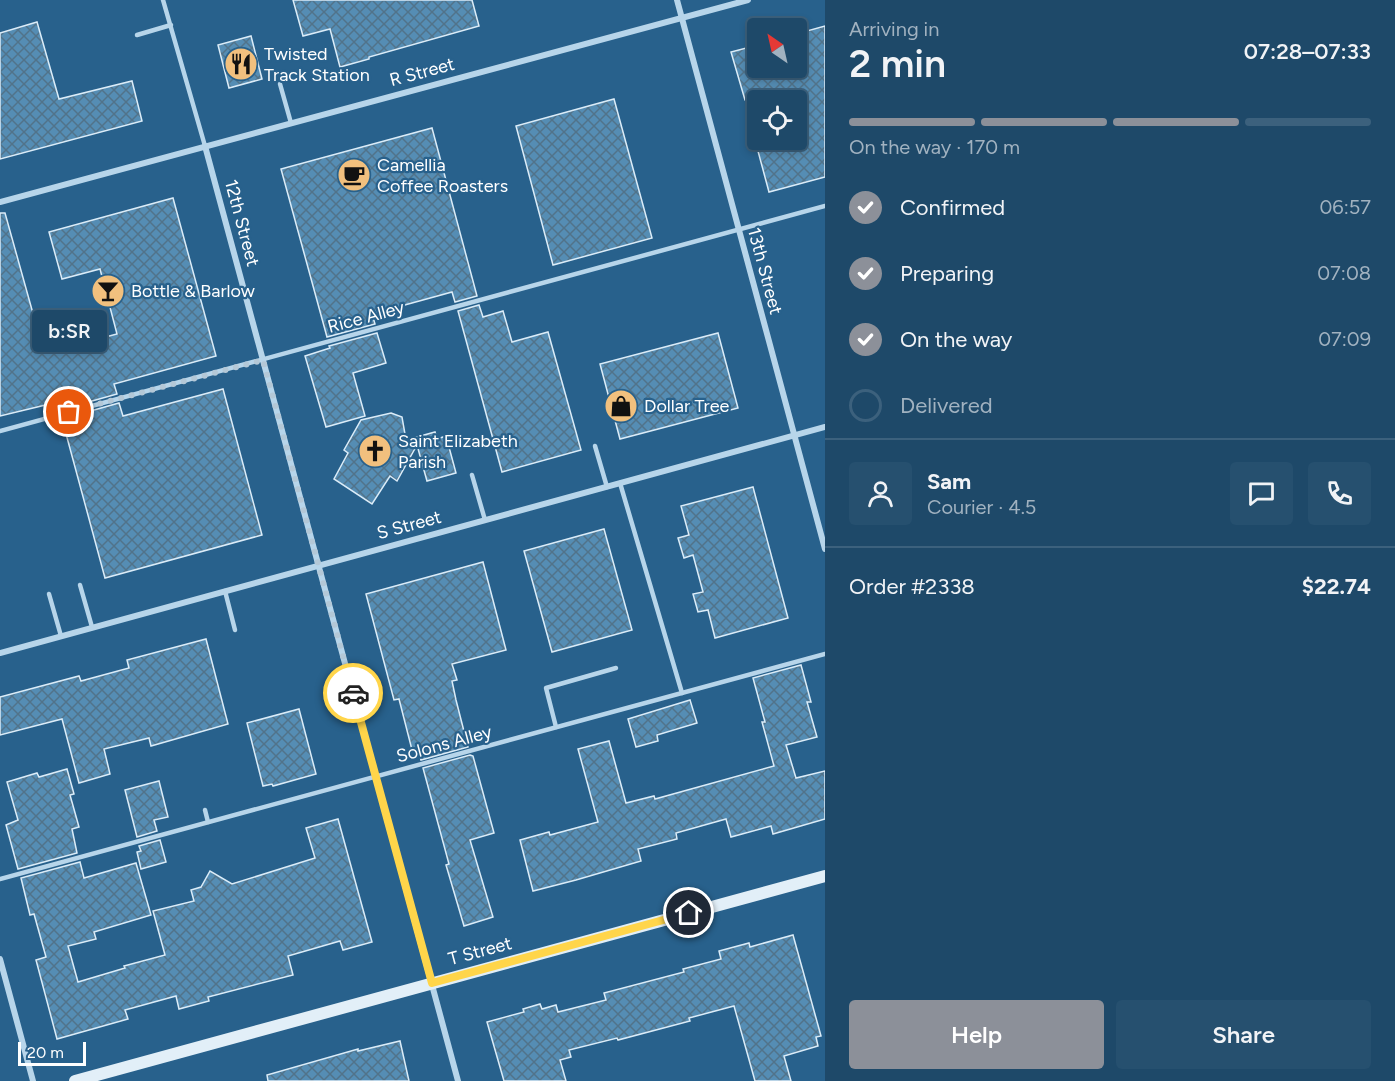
<!DOCTYPE html>
<meta charset="utf-8">
<style>
:root{--surface:#1e4969;--page:#26506f;--text:#f1f3f6;--muted:#a1b2c0;--line:#3c617d;--accent:#8c9099}
body{margin:0;font-family:Figtree,sans-serif;background:var(--page);color:var(--text);height:100vh;display:flex;flex-direction:column;font-size:22px;white-space:nowrap}
*{box-sizing:border-box;margin:0}
p{font-size:20px;color:var(--muted)}
.icon{flex:none;width:33px;height:33px;fill:none;stroke:currentColor;stroke-width:2;stroke-linecap:round;stroke-linejoin:round}
.map{position:relative;flex:1;overflow:hidden}
.side{display:flex;flex-direction:column;background:var(--surface);width:570px}
.side>*{flex:none}
.needle{width:39px;rotate:326deg}
.tools{position:absolute;left:747px;top:18px;display:grid;gap:12px}
.tools a{display:grid;place-items:center;width:60px;height:60px;border-radius:6px;background:var(--surface);box-shadow:0 3px 9px #0003,0 0 0 2px var(--line);font-size:30px}
.scale{position:absolute;left:18px;bottom:15px;width:68px;box-sizing:border-box;padding-left:6px;border:3px solid #fff;border-top:0;font-size:16px;line-height:21px;white-space:nowrap;color:#fff;-webkit-text-stroke:4px #28618c;paint-order:stroke}
.pin{position:absolute;display:grid;place-items:center;width:51px;height:51px;color:#fff;margin:-26px;border:3px solid #fff;border-radius:50%;box-shadow:0 2px 6px #0007}
.courier{position:absolute;display:grid;place-items:center;width:60px;height:60px;margin:-30px;border:4px solid #ffd54a;border-radius:50%;background:#fff;color:#222;box-shadow:0 2px 8px #0007}
.bubble{position:absolute;height:42px;border-radius:6px;background:var(--surface);box-shadow:0 3px 9px #0003,0 0 0 2px var(--line);font-size:20px;font-weight:600;line-height:42px;text-align:center}
.summary em{font-style:normal;font-weight:600}
.summary div{display:flex;flex-direction:column-reverse}
.summary{display:flex;align-items:center;justify-content:space-between;height:102px;padding:0 24px}
h1{font-size:39px;font-weight:600;line-height:45px}
.bar{display:grid;grid-template-columns:repeat(4,1fr);gap:9px 6px;align-content:center;height:72px;padding:0 24px}
.bar i{height:8px;border-radius:4px;background:var(--line)}
.bar .selected{background:var(--accent)}
.bar p{grid-column:span 4}
.line{display:flex;align-items:center;gap:15px;padding:0 24px;border-top:2px solid var(--line)}
.line div{flex:1}
.round{display:grid;place-items:center;flex:none;width:63px;height:63px;border-radius:6px;background:var(--page)}
ol{padding:0 24px;list-style:none}
li{display:flex;align-items:center;gap:18px;height:66px}
li p{margin-inline-start:auto}
li .icon{padding:6px;border-radius:50%;background:var(--accent);color:#fff;stroke-width:4}
li:last-child{color:var(--muted)}
li i{width:33px;height:33px;border:3px solid var(--line);border-radius:50%}
.action{display:flex;gap:12px;margin-top:auto;padding:12px 24px}
.action a{flex:1;height:69px;border-radius:6px;background:var(--accent);color:#fff;font-size:24px;font-weight:600;line-height:69px;text-align:center}
.action a+a{background:var(--page);color:var(--text)}
main{display:flex;flex:1;min-height:0}
.map>svg:first-child{display:block}
.building{fill:url(#building-cross-hatch);stroke:#dbecf8;stroke-width:1.5}
.lines{fill:none;stroke-linecap:round;stroke-linejoin:round}
.lane{stroke:#b7d5ea;stroke-width:4.5}
.street{stroke:#b7d5ea;stroke-width:6}
.secondary{stroke:#e2eff8;stroke-width:12}
.done{stroke:#b4c8d7;stroke-width:6;stroke-dasharray:0 10.8}
.route{stroke:#ffd54a;stroke-width:8}
.labels{text-anchor:middle;stroke-width:4.5;stroke-linejoin:round;paint-order:stroke}
.poi-label{font-size:18px;fill:#fff;stroke:#28618c;text-anchor:start}
.street-label{font-size:18px;fill:#fff;stroke:#28618c}
</style>
<main>
<div class="map">
<svg width="825" height="1081" viewBox="0 0 825 1081">
<defs>
<pattern id="building-cross-hatch" width="8" height="8" patternUnits="userSpaceOnUse" patternTransform="scale(1.5)"><rect width="8" height="8" fill="#558db4"/><path d="M0 0l8 8M0 8l8-8" fill="none" stroke="#51738a"/></pattern>
</defs>
<rect width="100%" height="100%" fill="#28618c"/>
<g class="building">
<polygon points="293,0 472,0 479,26 369,57 369,59 340,67 330,29 303,36"/>
<polygon points="37,22 59,99 132,81 142,121 0,159 0,33"/>
<polygon points="825,26 825,177 769,192 755,140 796,140 796,100 745,100 731,52 758,45 758,68 796,68 796,34"/>
<polygon points="251,36 262,79 229,88 218,45"/>
<polygon points="614,99 652,238 553,265 516,126"/>
<polygon points="432,128 477,296 455,302 452,292 372,314 375,324 327,337 281,169"/>
<polygon points="173,198 216,356 114,384 117,394 60,410 58,402 0,416 0,213 5,213 44,353 117,334 100,269 62,279 49,232"/>
<polygon points="479,305 483,317 503,311 512,342 548,332 581,450 502,472 458,311"/>
<polygon points="377,333 386,363 353,373 365,416 326,427 305,356 330,348 329,346"/>
<polygon points="718,333 738,408 620,439 600,364"/>
<polygon points="223,389 262,535 105,578 62,419 119,403 123,416"/>
<polygon points="391,413 402,417 406,440 435,432 437,439 446,436 456,473 427,481 417,445 397,481 390,476 372,504 334,479 348,453 344,450 361,420"/>
<polygon points="753,487 788,618 715,638 708,610 698,612 693,594 703,592 693,555 684,558 678,538 689,535 681,506"/>
<polygon points="604,529 632,630 552,652 524,551"/>
<polygon points="483,562 506,650 452,664 457,680 452,681 456,700 468,747 421,760 418,749 412,750 399,699 394,700 366,594"/>
<polygon points="206,639 228,724 151,746 149,738 104,749 110,774 79,783 62,719 0,735 0,697 79,676 81,681 129,668 127,660"/>
<polygon points="801,665 811,702 807,702 817,737 786,745 796,778 825,771 825,819 773,834 771,826 731,837 726,819 676,833 677,839 638,849 641,861 576,880 533,891 520,840 549,832 550,835 598,822 578,749 609,741 626,803 654,796 655,799 774,766 762,722 765,722 753,678"/>
<polygon points="690,700 697,723 657,735 658,741 636,747 628,719"/>
<polygon points="299,709 316,774 273,786 272,784 263,786 247,723"/>
<polygon points="470,755 473,756 494,833 470,840 493,917 464,926 446,865 449,864 423,768"/>
<polygon points="67,769 74,794 70,795 79,827 72,829 77,853 18,869 6,825 18,820 7,782 37,773 39,777"/>
<polygon points="159,781 168,817 154,820 157,831 137,837 125,790"/>
<polygon points="338,819 372,942 343,950 340,941 288,956 293,975 208,997 209,1001 179,1009 176,996 125,1010 128,1019 57,1039 36,960 46,957 34,914 30,915 21,878 80,862 84,878 136,863 151,915 94,932 96,939 68,946 78,982 125,968 124,966 165,955 153,911 194,901 191,890 201,887 210,871 232,884 315,858 306,828"/>
<polygon points="160,840 166,862 141,869 137,852 141,851 139,846"/>
<polygon points="793,935 821,1036 816,1037 818,1046 784,1056 791,1081 755,1081 734,1006 689,1018 690,1021 618,1040 617,1038 569,1050 571,1057 560,1060 566,1081 504,1081 487,1022 524,1012 523,1009 540,1004 542,1009 556,1005 558,1012 606,1000 604,993 684,972 683,969 721,959 719,951 749,943 750,947"/>
<polygon points="400,1041 409,1081 268,1081 267,1075 358,1049 358,1051"/>
</g>
<g class="lines">
<g class="lane">
<polyline points="163,0 205,146"/>
<polyline points="137,35 171,25"/>
<polyline points="280,84 291,123"/>
<polyline points="0,431 825,206"/>
<polyline points="595,446 607,487"/>
<polyline points="472,475 485,520"/>
<polyline points="620,483 682,693"/>
<polyline points="80,585 92,627"/>
<polyline points="225,591 235,630"/>
<polyline points="49,594 61,636"/>
<polyline points="556,727 546,688 616,668"/>
<polyline points="205,810 208,822"/>
<polyline points="0,879 825,654"/>
</g>
<g class="street">
<polyline points="677,0 825,549"/>
<polyline points="205,146 458,1081"/>
<polyline points="0,202 748,0"/>
<polyline points="0,653 825,427"/>
<polyline points="0,959 33,1081"/>
</g>
<polyline class="secondary" points="75,1081 825,876"/>
</g>
<g class="lines">
<polyline class="done" points="69,412 263,360 353,693"/>
<polyline class="route" points="353,693 432,983 689,913"/>
</g>
<defs>
<g id="restaurant-disc" transform="scale(1.725)"><circle r="9.5" fill="#f1c07e" stroke="#28618c"/><path d="M-5-6h1v4h1v-4h1v4h1v-4h1v5L-1.5 .5V6h-2V.5L-5-1ZM5-6V6H3V1.5H1.5Q1.5-4 5-6Z" fill="#111"/></g>
<g id="cafe-disc" transform="scale(1.725)"><circle r="9.5" fill="#f1c07e" stroke="#28618c"/><path d="M-5.5-4.5H6V0H3Q3 3.5 0 3.5H-2.5Q-5.5 3.5-5.5 0ZM3-3.2v2h1.7v-2ZM-6 4.5H4V6H-6Z" fill="#111"/></g>
<g id="bar-disc" transform="scale(1.725)"><circle r="9.5" fill="#f1c07e" stroke="#28618c"/><path d="M-6-5H6L.8 .8V4.5H3.5V6h-7V4.5H-.8V.8Z" fill="#111"/></g>
<g id="shop-disc" transform="scale(1.725)"><circle r="9.5" fill="#f1c07e" stroke="#28618c"/><path d="M-5-2.5h2.3a2.7 3.5 0 0 1 5.4 0H5L5.5 6h-11ZM-1.5-2.5h3a1.5 2.3 0 0 0-3 0Z" fill="#111"/></g>
<g id="church-disc" transform="scale(1.725)"><circle r="9.5" fill="#f1c07e" stroke="#28618c"/><path d="M-1.2-6h2.4v3.5h3.3v2.4h-3.3V6h-2.4V-.1h-3.3v-2.4h3.3Z" fill="#111"/></g>
</defs>
<g fill-rule="evenodd">
<use href="#restaurant-disc" x="241" y="64"/>
<use href="#cafe-disc" x="354" y="175"/>
<use href="#bar-disc" x="108" y="291"/>
<use href="#shop-disc" x="621" y="406"/>
<use href="#church-disc" x="375" y="451"/>
</g>
<g class="labels">
<g class="poi-label">
<text x="264" y="60">Twisted<tspan x="264" dy="21">Track Station</tspan></text>
<text x="377" y="171">Camellia<tspan x="377" dy="21">Coffee Roasters</tspan></text>
<text x="131" y="297">Bottle &amp; Barlow</text>
<text x="644" y="412">Dollar Tree</text>
<text x="398" y="447">Saint Elizabeth<tspan x="398" dy="21">Parish</tspan></text>
</g>
<g class="street-label">
<text transform="translate(422 72) rotate(-15)" y="6">R Street</text>
<text transform="translate(242 223) rotate(75)" y="6">12th Street</text>
<text transform="translate(765 271) rotate(75)" y="6">13th Street</text>
<text transform="translate(366 317) rotate(-15)" y="6">Rice Alley</text>
<text transform="translate(409 525) rotate(-15)" y="6">S Street</text>
<text transform="translate(444 744) rotate(-15)" y="6">Solons Alley</text>
<text transform="translate(480 951) rotate(-15)" y="6">T Street</text>
</g>
</g>
</svg>
<div class="tools">
<a><svg class="needle" viewBox="-14 -14 28 28"><path d="M0-13l5 13h-10z" fill="#e53935"/><path d="M0 13l5-13h-10z" fill="#a1b2c0"/></svg></a>
<a><svg class="icon" aria-label="locate" viewBox="0 0 24 24"><circle cx="12" cy="12" r="6"/><path d="M12 2v4M12 18v4M2 12h4M18 12h4"/></svg></a>
</div>
<div class="scale">20 m</div>
<div class="pin" style="left:69px;top:412px;background:#ea580c"><svg class="icon" aria-label="bag" viewBox="0 0 24 24"><path d="M5 8h14l-1 12H6zM9 8a3 3 0 0 1 6 0"/></svg></div>
<div class="pin" style="left:689px;top:913px;background:#1f2937"><svg class="icon" aria-label="home" viewBox="0 0 24 24"><path d="M3 11l9-7 9 7M6 9v11h12V9"/></svg></div>
<div class="courier" style="left:353px;top:693px"><svg class="icon" aria-label="car" viewBox="0 0 24 24"><path d="M5 17H2v-5l4-1 3-4h7l3 4 3 1v5h-3M9 17h6M6 11h13"/><circle cx="7" cy="17" r="2"/><circle cx="17" cy="17" r="2"/></svg></div>
<div class="bubble" style="left:32px;top:310px;width:75px">b:SR</div>
</div>
<section class="side">
<div class="summary"><div><h1>2 min</h1><p>Arriving in</p></div><em>07:28–07:33</em></div>
<div class="bar"><i class="selected"></i><i class="selected"></i><i class="selected"></i><i></i><p>On the way · 170 m</p></div>
<ol>
<li><svg class="icon" aria-label="check" viewBox="0 0 24 24"><path d="M5 12l5 5 9-10"/></svg>Confirmed<p>06:57</p></li>
<li><svg class="icon" aria-label="check" viewBox="0 0 24 24"><path d="M5 12l5 5 9-10"/></svg>Preparing<p>07:08</p></li>
<li><svg class="icon" aria-label="check" viewBox="0 0 24 24"><path d="M5 12l5 5 9-10"/></svg>On the way<p>07:09</p></li>
<li><i></i>Delivered</li>
</ol>
<div class="line" style="height:108px"><a class="round"><svg class="icon" aria-label="person" viewBox="0 0 24 24"><circle cx="12" cy="8" r="4"/><path d="M4 21q1-7 8-7t8 7"/></svg></a><div><b>Sam</b><p>Courier · 4.5</p></div><a class="round"><svg class="icon" aria-label="chat" viewBox="0 0 24 24"><path d="M4 5h16v11H9l-5 4z"/></svg></a><a class="round"><svg class="icon" aria-label="phone" viewBox="0 0 24 24"><path d="M5 4h4l2 5-3 2q2 4 5 5l2-3 5 2v4C11 20 4 13 5 4z"/></svg></a></div>
<div class="line" style="height:78px"><div>Order #2338</div><b>$22.74</b></div>
<div class="action"><a>Help</a><a>Share</a></div>
</section>
</main>
